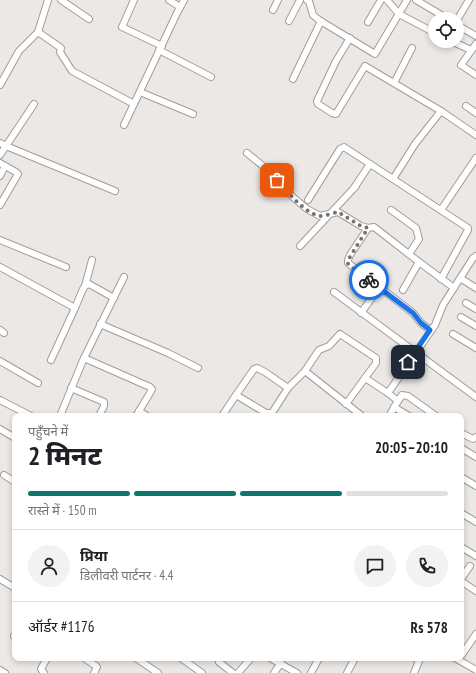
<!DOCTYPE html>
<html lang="hi">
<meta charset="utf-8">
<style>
:root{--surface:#fff;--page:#f2f2f2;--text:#202124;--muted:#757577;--line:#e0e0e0;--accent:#0f766e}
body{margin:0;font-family:"PT Sans Narrow","Noto Sans Devanagari",sans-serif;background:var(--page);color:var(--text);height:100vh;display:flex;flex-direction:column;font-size:15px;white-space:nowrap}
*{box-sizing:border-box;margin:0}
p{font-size:13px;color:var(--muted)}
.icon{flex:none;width:22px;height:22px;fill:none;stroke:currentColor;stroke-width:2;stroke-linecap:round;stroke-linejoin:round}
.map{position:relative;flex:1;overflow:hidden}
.drawer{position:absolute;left:12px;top:413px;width:452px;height:248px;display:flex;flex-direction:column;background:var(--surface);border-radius:8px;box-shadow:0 2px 6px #0003}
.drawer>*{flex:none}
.buttons{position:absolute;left:428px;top:12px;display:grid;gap:8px}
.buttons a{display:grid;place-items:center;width:36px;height:36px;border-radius:50%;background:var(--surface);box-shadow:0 2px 6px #0003;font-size:20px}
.pin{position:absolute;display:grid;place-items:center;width:34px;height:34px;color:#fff;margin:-17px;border-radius:8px;box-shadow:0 2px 6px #0006}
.courier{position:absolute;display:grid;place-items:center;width:40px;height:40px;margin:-20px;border:3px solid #1a73e8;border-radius:50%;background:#fff;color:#222;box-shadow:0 1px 5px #0007}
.overview em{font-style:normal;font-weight:800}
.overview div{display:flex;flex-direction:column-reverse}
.overview{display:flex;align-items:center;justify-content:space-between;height:68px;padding:0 16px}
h1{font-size:26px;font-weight:800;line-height:30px}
.bar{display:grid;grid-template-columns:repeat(4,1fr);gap:6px 4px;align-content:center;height:48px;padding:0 16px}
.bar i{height:5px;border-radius:3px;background:var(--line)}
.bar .active{background:var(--accent)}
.bar p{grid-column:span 4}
.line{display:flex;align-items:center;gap:10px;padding:0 16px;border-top:1px solid var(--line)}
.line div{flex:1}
.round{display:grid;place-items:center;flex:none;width:42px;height:42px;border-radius:21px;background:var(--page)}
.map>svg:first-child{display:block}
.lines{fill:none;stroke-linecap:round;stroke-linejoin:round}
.street-casing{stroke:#a09d9b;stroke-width:8}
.street{stroke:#fff;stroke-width:6}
.done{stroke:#767473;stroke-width:4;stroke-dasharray:0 7.2}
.route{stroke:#1a73e8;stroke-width:5}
</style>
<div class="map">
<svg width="476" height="673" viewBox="0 0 476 673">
<rect width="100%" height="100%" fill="#ebe8e5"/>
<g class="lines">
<g class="street-casing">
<g id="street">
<polyline points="61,0 89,19"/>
<polyline points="134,0 122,27 162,46"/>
<polyline points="169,0 180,7"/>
<polyline points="307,0 309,1 313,15 319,20 375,54 407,0"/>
<polyline points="387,0 399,14 435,33"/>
<polyline points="416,0 448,19"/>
<polyline points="273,10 278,0"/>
<polyline points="457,20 469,0"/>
<polyline points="289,21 300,0"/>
<polyline points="368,22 381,0"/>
<polyline points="457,25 476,36"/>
<polyline points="38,32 61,48 60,52 72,71 134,104"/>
<polyline points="350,38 336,61 317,101 318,104 332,113 336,114 365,66 441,111"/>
<polyline points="451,41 471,50"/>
<polyline points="476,44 461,65 476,75"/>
<polyline points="159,50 211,77"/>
<polyline points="293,79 321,21"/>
<polyline points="394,83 412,48"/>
<polyline points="0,85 19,51 38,32 48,0"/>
<polyline points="140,92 193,114"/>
<polyline points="466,106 476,113"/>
<polyline points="124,125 177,13 184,0"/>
<polyline points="0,143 6,146 34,104"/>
<polyline points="247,153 269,171 287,192 307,209 320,216 338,212 361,226 368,228 374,227 419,262"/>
<polyline points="0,155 6,146 115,191"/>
<polyline points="0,163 16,172 18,174 0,205"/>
<polyline points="0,176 5,166"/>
<polyline points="393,179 415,144 441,111 476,135"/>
<polyline points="354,188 370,164"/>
<polyline points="308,200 340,149 344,147 468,228 468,230 441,279"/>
<polyline points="391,210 416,228 419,239 409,254"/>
<polyline points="441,210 476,158"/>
<polyline points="368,228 350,255 348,260 348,263 413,313 421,323 430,330"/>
<polyline points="0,240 66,267"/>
<polyline points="300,246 356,186"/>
<polyline points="0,267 75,308 51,360"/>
<polyline points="460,278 476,288"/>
<polyline points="85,286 92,260"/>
<polyline points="403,290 419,262 454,288"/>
<polyline points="334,292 476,397"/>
<polyline points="466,303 476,309"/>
<polyline points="75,308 83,289 85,286 89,284 114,298"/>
<polyline points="361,313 379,288"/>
<polyline points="461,317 476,326"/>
<polyline points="100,324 168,353 198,368"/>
<polyline points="0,330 4,333"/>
<polyline points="453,334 476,348"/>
<polyline points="84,358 150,387 152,389 150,393 136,416"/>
<polyline points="0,361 38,383"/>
<polyline points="305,371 319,350 329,346 340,334 376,358 376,363 365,378"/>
<polyline points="71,388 104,402 104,406 99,416"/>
<polyline points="388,393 435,325 443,305 473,258 476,256"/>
<polyline points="236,395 254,369 257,368 265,372 288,388"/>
<polyline points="0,400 31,416"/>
<polyline points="398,401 402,395 408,396 436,416"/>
<polyline points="346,404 365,378 388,393 398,401 389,416"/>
<polyline points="394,407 409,416"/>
<polyline points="139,411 147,416"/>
<polyline points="60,416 84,358 124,277"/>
<polyline points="222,416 236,395 266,413 272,413 288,388 305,371 362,416"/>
<polyline points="0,429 15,438"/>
<polyline points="461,433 473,439 476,437"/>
<polyline points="461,448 476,457"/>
<polyline points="4,475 15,482"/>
<polyline points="461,477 476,486"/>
<polyline points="461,513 476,522"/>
<polyline points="461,547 476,556"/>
<polyline points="0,579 15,588"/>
<polyline points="461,579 470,566"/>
<polyline points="461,581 476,591"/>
<polyline points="14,636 15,636"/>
<polyline points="461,656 476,634"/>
<polyline points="84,658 96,666 97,667 94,673"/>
<polyline points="136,658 158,673"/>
<polyline points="181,658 202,673"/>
<polyline points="221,658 219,662 233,673"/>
<polyline points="270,658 297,673"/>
<polyline points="455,658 476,670"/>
<polyline points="0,670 5,673"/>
<polyline points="44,673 41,669 47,658"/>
<polyline points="238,673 251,658"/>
<polyline points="274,673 281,663"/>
<polyline points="311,673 319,658"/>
<polyline points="347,673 355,658"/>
<polyline points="414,673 419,661 415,658"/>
</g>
</g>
<use href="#street" class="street"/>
</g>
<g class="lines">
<path class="done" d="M277,180C286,191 306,214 320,216C326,216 333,213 338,212L361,226L368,228L348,260V264L350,266L369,280"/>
<polyline class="route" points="369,280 413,313 421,323 430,330 408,362"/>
</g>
</svg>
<div class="buttons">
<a><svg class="icon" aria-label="locate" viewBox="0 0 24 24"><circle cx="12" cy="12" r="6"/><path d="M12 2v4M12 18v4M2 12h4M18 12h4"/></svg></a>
</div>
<div class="pin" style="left:277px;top:180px;background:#ea580c"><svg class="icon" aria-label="bag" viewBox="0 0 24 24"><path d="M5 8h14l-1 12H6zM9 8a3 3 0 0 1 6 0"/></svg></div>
<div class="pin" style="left:408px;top:362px;background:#1f2937"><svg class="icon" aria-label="home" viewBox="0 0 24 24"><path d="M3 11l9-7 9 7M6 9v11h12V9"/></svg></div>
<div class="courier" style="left:369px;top:280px"><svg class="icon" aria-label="bike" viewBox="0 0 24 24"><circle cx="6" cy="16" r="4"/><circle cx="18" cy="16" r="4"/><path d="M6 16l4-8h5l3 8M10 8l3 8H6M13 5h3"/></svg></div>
<section class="drawer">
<div class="overview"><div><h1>2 मिनट</h1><p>पहुँचने में</p></div><em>20:05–20:10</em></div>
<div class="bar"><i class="active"></i><i class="active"></i><i class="active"></i><i></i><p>रास्ते में · 150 m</p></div>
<div class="line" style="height:72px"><a class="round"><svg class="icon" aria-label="person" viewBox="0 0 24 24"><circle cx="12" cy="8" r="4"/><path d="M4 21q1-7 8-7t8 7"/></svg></a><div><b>प्रिया</b><p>डिलीवरी पार्टनर · 4.4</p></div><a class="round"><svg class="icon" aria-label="chat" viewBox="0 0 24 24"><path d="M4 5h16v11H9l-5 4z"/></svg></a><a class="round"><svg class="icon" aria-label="phone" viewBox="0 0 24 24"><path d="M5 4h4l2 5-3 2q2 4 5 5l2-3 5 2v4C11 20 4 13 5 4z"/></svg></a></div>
<div class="line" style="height:52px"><div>ऑर्डर #1176</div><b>Rs 578</b></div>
</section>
</div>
